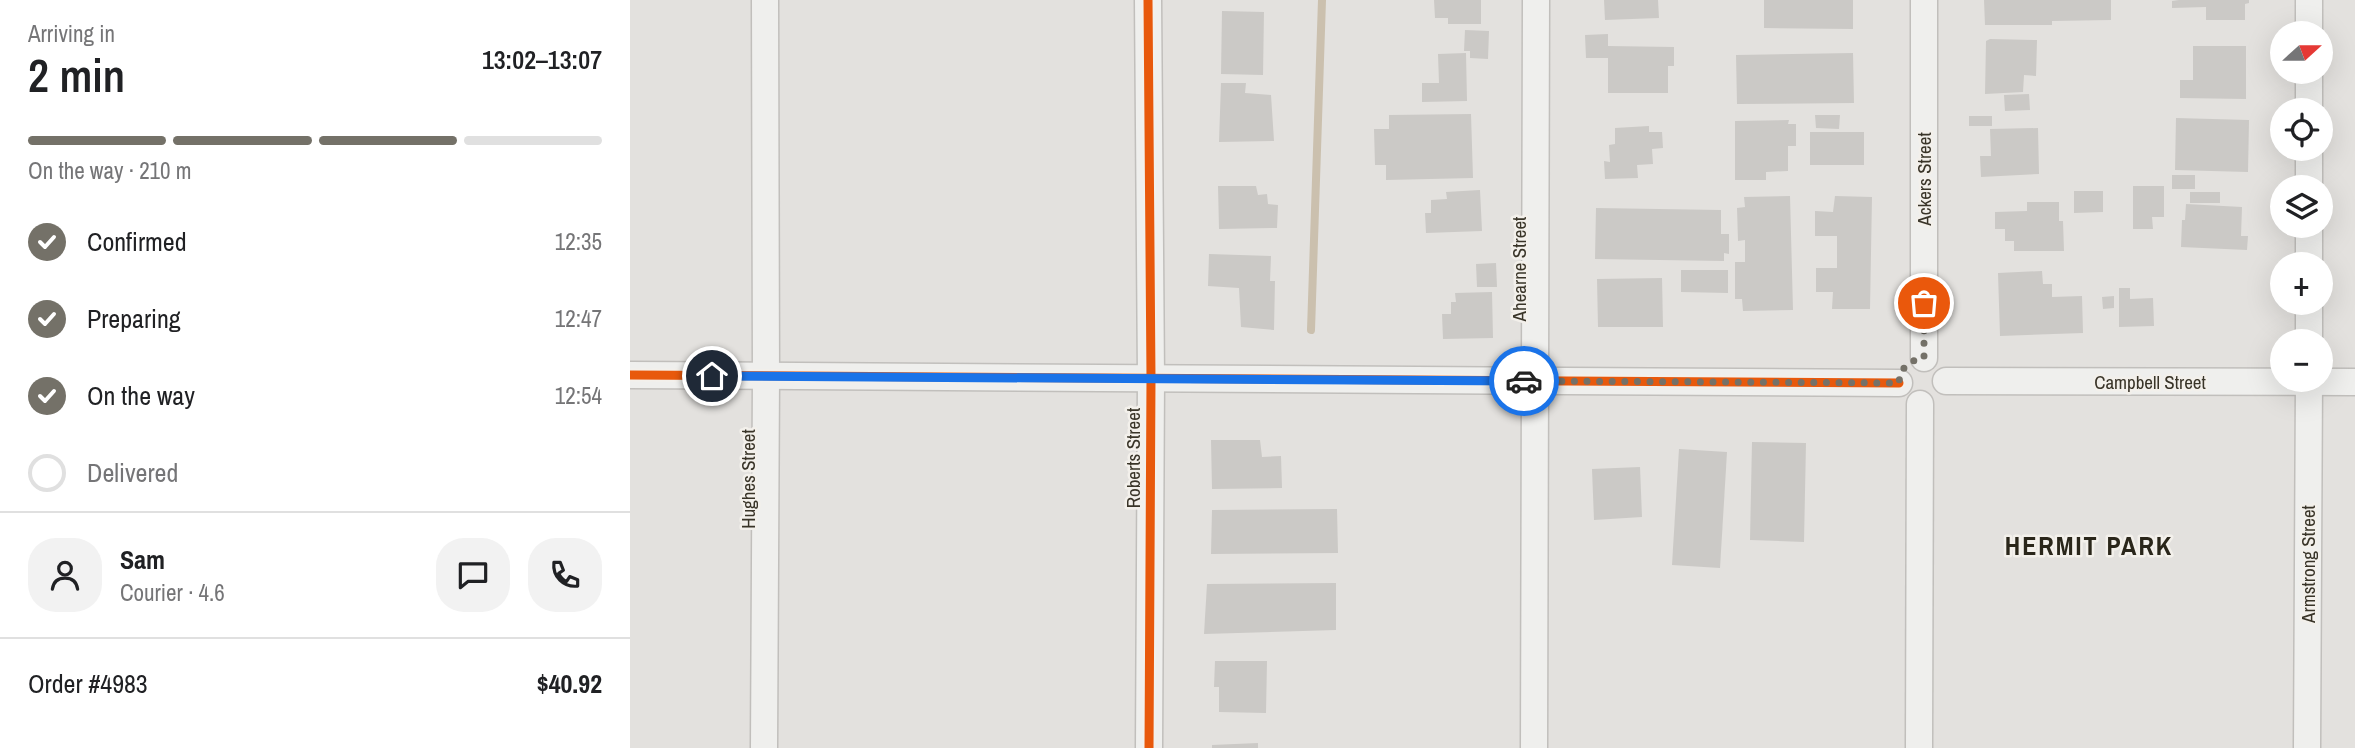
<!DOCTYPE html>
<meta charset="utf-8">
<style>
:root{--surface:#fff;--page:#f2f2f2;--text:#202124;--muted:#757577;--line:#e0e0e0;--accent:#747168}
body{margin:0;font-family:"Archivo Narrow",sans-serif;background:var(--page);color:var(--text);height:100vh;display:flex;flex-direction:column;font-size:26px;white-space:nowrap}
*{box-sizing:border-box;margin:0}
p{font-size:23px;color:var(--muted)}
.icon{flex:none;width:38px;height:38px;fill:none;stroke:currentColor;stroke-width:2;stroke-linecap:round;stroke-linejoin:round}
.map{position:relative;flex:1;overflow:hidden}
.drawer{display:flex;flex-direction:column;background:var(--surface);width:630px}
.drawer>*{flex:none}
.needle{width:46px;rotate:69deg}
.controls{position:absolute;left:1640px;top:21px;display:grid;gap:14px}
.controls a{display:grid;place-items:center;width:63px;height:63px;border-radius:50%;background:var(--surface);box-shadow:0 7px 28px #0002;font-size:35px}
.pin{position:absolute;display:grid;place-items:center;width:60px;height:60px;color:#fff;margin:-30px;border:4px solid #fff;border-radius:50%;box-shadow:0 2px 7px #0007}
.courier{position:absolute;display:grid;place-items:center;width:70px;height:70px;margin:-35px;border:5px solid #1a73e8;border-radius:50%;background:#fff;color:#222;box-shadow:0 2px 9px #0007}
.head em{font-style:normal;font-weight:600}
.head div{display:flex;flex-direction:column-reverse}
.head{display:flex;align-items:center;justify-content:space-between;height:119px;padding:0 28px}
h1{font-size:46px;font-weight:600;line-height:52px}
.bar{display:grid;grid-template-columns:repeat(4,1fr);gap:10px 7px;align-content:center;height:84px;padding:0 28px}
.bar i{height:9px;border-radius:5px;background:var(--line)}
.bar .on{background:var(--accent)}
.bar p{grid-column:span 4}
.line{display:flex;align-items:center;gap:18px;padding:0 28px;border-top:2px solid var(--line)}
.line div{flex:1}
.round{display:grid;place-items:center;flex:none;width:74px;height:74px;border-radius:28px;background:var(--page)}
ol{padding:0 28px;list-style:none}
li{display:flex;align-items:center;gap:21px;height:77px}
li p{margin-inline-start:auto}
li .icon{padding:7px;border-radius:50%;background:var(--accent);color:#fff;stroke-width:4}
li:last-child{color:var(--muted)}
li i{width:38px;height:38px;border:4px solid var(--line);border-radius:50%}
main{display:flex;flex:1;min-height:0}
.map>svg:first-child{display:block}
.lines{fill:none;stroke-linecap:round;stroke-linejoin:round}
.stream{stroke:#cbc0ae;stroke-width:8}
.building{fill:#cbc9c6}
.minor-casing{stroke:#c1bfbc;stroke-width:29}
.minor{stroke:#efefed;stroke-width:26}
.cycleway-casing{stroke:#f3f0eb;stroke-width:13}
.cycleway{stroke:#e8590c;stroke-width:9}
.done{stroke:#747168;stroke-width:7;stroke-dasharray:0 12.6}
.route{stroke:#1a73e8;stroke-width:9}
.labels{text-anchor:middle;stroke-width:5;stroke-linejoin:round;paint-order:stroke}
.street-label{font-size:19px;fill:#393428;stroke:#f3f0eb}
.district-label{font-size:26px;font-weight:bold;letter-spacing:2px;fill:#2a261a;stroke:#f3f0eb}
</style>
<main>
<section class="drawer">
<div class="head"><div><h1>2 min</h1><p>Arriving in</p></div><em>13:02–13:07</em></div>
<div class="bar"><i class="on"></i><i class="on"></i><i class="on"></i><i></i><p>On the way · 210 m</p></div>
<ol>
<li><svg class="icon" aria-label="check" viewBox="0 0 24 24"><path d="M5 12l5 5 9-10"/></svg>Confirmed<p>12:35</p></li>
<li><svg class="icon" aria-label="check" viewBox="0 0 24 24"><path d="M5 12l5 5 9-10"/></svg>Preparing<p>12:47</p></li>
<li><svg class="icon" aria-label="check" viewBox="0 0 24 24"><path d="M5 12l5 5 9-10"/></svg>On the way<p>12:54</p></li>
<li><i></i>Delivered</li>
</ol>
<div class="line" style="height:126px"><a class="round"><svg class="icon" aria-label="person" viewBox="0 0 24 24"><circle cx="12" cy="8" r="4"/><path d="M4 21q1-7 8-7t8 7"/></svg></a><div><b>Sam</b><p>Courier · 4.6</p></div><a class="round"><svg class="icon" aria-label="chat" viewBox="0 0 24 24"><path d="M4 5h16v11H9l-5 4z"/></svg></a><a class="round"><svg class="icon" aria-label="phone" viewBox="0 0 24 24"><path d="M5 4h4l2 5-3 2q2 4 5 5l2-3 5 2v4C11 20 4 13 5 4z"/></svg></a></div>
<div class="line" style="height:91px"><div>Order #4983</div><b>$40.92</b></div>
</section>
<div class="map">
<svg width="1725" height="748" viewBox="0 0 1725 748">
<rect width="100%" height="100%" fill="#e3e1de"/>
<g class="lines">
<polyline class="stream" points="681,330 692,0"/>
</g>
<g class="building">
<polygon points="804,0 851,0 851,24 818,24 818,18 805,18"/>
<polygon points="974,0 1028,0 1029,18 975,20"/>
<polygon points="1134,0 1223,0 1223,29 1134,28"/>
<polygon points="1354,0 1481,0 1481,20 1422,21 1422,25 1355,25"/>
<polygon points="1549,0 1619,0 1619,3 1615,4 1615,20 1576,20 1576,7 1542,8 1542,1"/>
<polygon points="592,11 634,12 633,75 591,74"/>
<polygon points="835,30 859,31 858,59 840,58 840,51 834,51"/>
<polygon points="978,34 978,46 1044,47 1044,66 1038,66 1038,93 978,93 978,58 956,58 955,35"/>
<polygon points="1360,39 1407,40 1406,76 1394,75 1393,92 1355,94 1356,41"/>
<polygon points="1563,46 1616,46 1616,99 1550,98 1550,80 1563,80"/>
<polygon points="836,53 837,101 792,102 792,83 809,83 808,54"/>
<polygon points="1223,53 1224,103 1107,104 1106,55"/>
<polygon points="591,83 616,83 615,93 641,95 644,141 589,142"/>
<polygon points="1399,94 1400,110 1375,111 1374,95"/>
<polygon points="841,114 843,178 756,180 756,165 745,165 744,129 759,129 759,115"/>
<polygon points="1185,115 1210,115 1209,129 1186,128"/>
<rect x="1339" y="116" width="23" height="10"/>
<polygon points="1546,118 1619,120 1618,172 1545,170"/>
<polygon points="1159,120 1158,124 1166,124 1166,146 1158,146 1158,171 1136,172 1136,180 1105,180 1105,121"/>
<polygon points="1019,126 1019,132 1032,132 1033,148 1022,149 1023,164 1007,165 1008,178 975,179 974,161 980,162 979,145 985,144 985,128"/>
<polygon points="1408,128 1409,174 1351,177 1350,156 1361,156 1360,129"/>
<rect x="1180" y="132" width="54" height="33"/>
<rect x="1542" y="175" width="23" height="14"/>
<polygon points="588,186 626,186 628,195 637,194 638,204 648,205 647,228 589,229"/>
<polygon points="1503,186 1534,186 1534,217 1522,217 1523,229 1503,229"/>
<polygon points="850,190 852,231 796,233 795,213 801,213 801,200 817,199 816,192"/>
<polygon points="1444,191 1473,191 1473,212 1444,213"/>
<rect x="1560" y="192" width="30" height="11"/>
<polygon points="1160,196 1163,310 1113,311 1112,299 1105,299 1105,262 1115,262 1115,240 1108,241 1107,208 1115,207 1114,197"/>
<polygon points="1205,196 1242,197 1240,309 1202,309 1203,292 1186,292 1186,268 1207,268 1207,236 1185,236 1185,211 1203,212"/>
<polygon points="1397,202 1429,202 1429,221 1433,221 1434,251 1384,251 1384,241 1375,241 1375,229 1365,229 1365,212 1397,211"/>
<polygon points="1556,204 1612,207 1611,236 1618,236 1617,250 1551,247 1552,220 1555,220"/>
<polygon points="966,208 1091,210 1091,234 1099,234 1099,254 1094,253 1094,261 965,259"/>
<polygon points="579,254 641,256 640,281 645,281 644,330 611,327 609,288 578,286"/>
<polygon points="866,263 867,287 847,287 846,264"/>
<polygon points="1051,270 1098,270 1098,293 1051,292"/>
<polygon points="1412,271 1413,284 1422,284 1422,297 1452,296 1453,333 1370,336 1368,273"/>
<polygon points="1032,278 1033,327 968,327 967,279"/>
<polygon points="1489,288 1500,288 1500,299 1523,298 1524,326 1489,327"/>
<polygon points="862,292 863,338 813,339 812,314 821,314 821,302 826,302 825,293"/>
<polygon points="1484,296 1484,308 1473,309 1472,297"/>
<polygon points="581,440 630,440 632,457 651,456 652,488 582,489"/>
<polygon points="1122,442 1176,443 1174,542 1120,540"/>
<polygon points="1049,449 1097,452 1090,568 1042,565"/>
<polygon points="1010,467 1012,517 964,520 962,469"/>
<polygon points="707,509 708,553 581,554 582,510"/>
<polygon points="706,583 706,630 574,634 577,584"/>
<polygon points="585,661 637,661 636,713 589,712 589,687 584,687"/>
<polygon points="628,743 628,748 582,748 582,745"/>
</g>
<g class="lines">
<g class="minor-casing">
<g id="minor">
<polyline points="518,0 521,378 519,748"/>
<polyline points="1294,0 1294,358"/>
<polyline points="1679,33 1679,0"/>
<polyline points="1679,110 1679,72"/>
<polyline points="1679,187 1679,149"/>
<polyline points="1679,264 1679,226"/>
<polyline points="1679,341 1679,303"/>
<polyline points="0,375 1269,383"/>
<polyline points="1316,381 1725,382"/>
<polyline points="134,748 136,376 135,0"/>
<polyline points="904,748 906,0"/>
<polyline points="1289,748 1290,404"/>
<polyline points="1677,748 1679,380"/>
</g>
</g>
<use href="#minor" class="minor"/>
<g class="cycleway-casing">
<g id="cycleway">
<polyline points="518,0 521,378 519,748"/>
<polyline points="0,375 1269,383"/>
</g>
</g>
<use href="#cycleway" class="cycleway"/>
</g>
<g class="lines">
<path class="done" d="M894,381L1269,383C1270,368 1279,360 1294,358V303"/>
<polyline class="route" points="82,376 894,381"/>
</g>
<g class="labels">
<g class="street-label">
<text transform="translate(1294 179) rotate(-90)" y="7">Ackers Street</text>
<text transform="translate(889 269) rotate(-90)" y="7">Ahearne Street</text>
<text x="1520" y="389">Campbell Street</text>
<text transform="translate(503 458) rotate(-90)" y="7">Roberts Street</text>
<text transform="translate(118 479) rotate(-90)" y="7">Hughes Street</text>
<text transform="translate(1678 564) rotate(-90)" y="7">Armstrong Street</text>
</g>
<g class="district-label">
<text x="1459" y="555">HERMIT PARK</text>
</g>
</g>
</svg>
<div class="controls">
<a><svg class="needle" viewBox="-14 -14 28 28"><path d="M0-13l5 13h-10z" fill="#e53935"/><path d="M0 13l5-13h-10z" fill="#757577"/></svg></a>
<a><svg class="icon" aria-label="locate" viewBox="0 0 24 24"><circle cx="12" cy="12" r="6"/><path d="M12 2v4M12 18v4M2 12h4M18 12h4"/></svg></a>
<a><svg class="icon" aria-label="layers" viewBox="0 0 24 24"><path d="M12 4l9 5-9 5-9-5zM3 14l9 5 9-5"/></svg></a>
<a>+</a>
<a>−</a>
</div>
<div class="pin" style="left:1294px;top:303px;background:#ea580c"><svg class="icon" aria-label="bag" viewBox="0 0 24 24"><path d="M5 8h14l-1 12H6zM9 8a3 3 0 0 1 6 0"/></svg></div>
<div class="pin" style="left:82px;top:376px;background:#1f2937"><svg class="icon" aria-label="home" viewBox="0 0 24 24"><path d="M3 11l9-7 9 7M6 9v11h12V9"/></svg></div>
<div class="courier" style="left:894px;top:381px"><svg class="icon" aria-label="car" viewBox="0 0 24 24"><path d="M5 17H2v-5l4-1 3-4h7l3 4 3 1v5h-3M9 17h6M6 11h13"/><circle cx="7" cy="17" r="2"/><circle cx="17" cy="17" r="2"/></svg></div>
</div>
</main>
